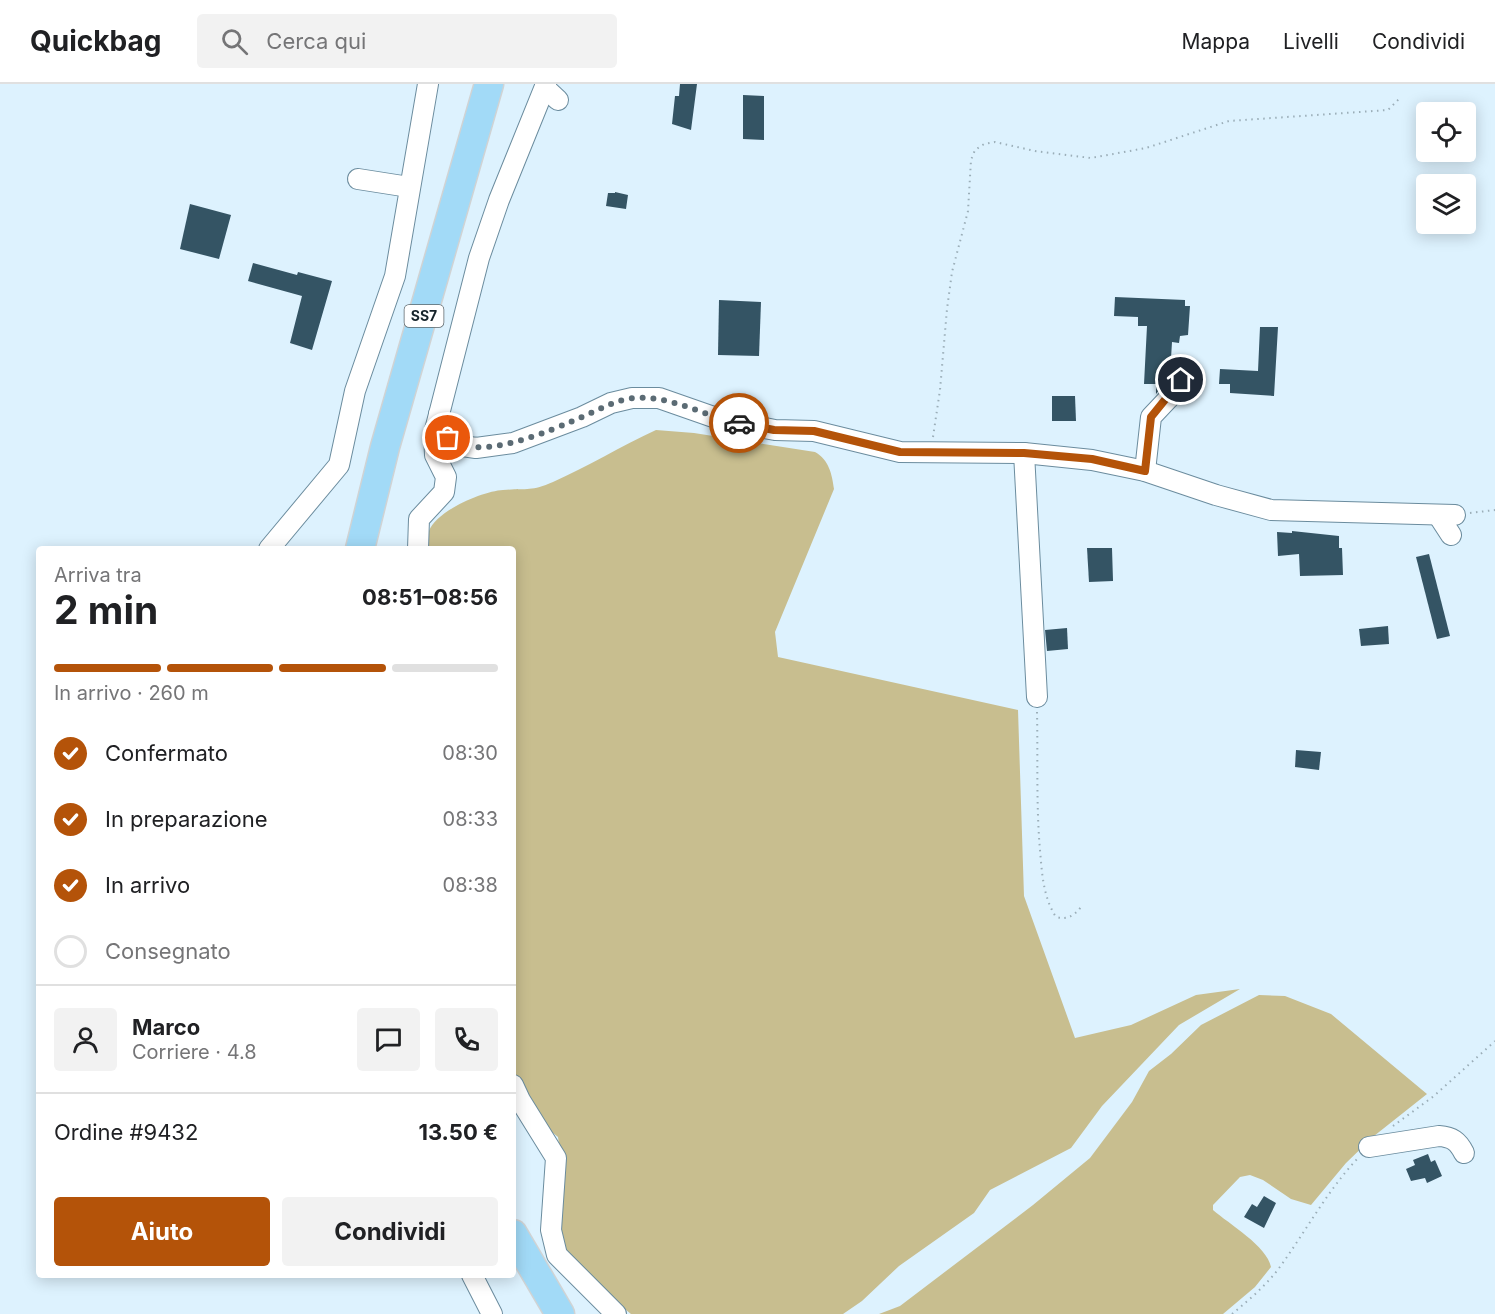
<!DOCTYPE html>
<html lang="it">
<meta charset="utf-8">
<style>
:root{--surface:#fff;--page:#f2f2f2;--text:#202124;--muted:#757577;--line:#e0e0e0;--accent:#b45309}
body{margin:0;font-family:Inter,sans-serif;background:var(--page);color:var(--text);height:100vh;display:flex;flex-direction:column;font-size:22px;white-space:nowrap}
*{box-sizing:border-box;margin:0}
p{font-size:20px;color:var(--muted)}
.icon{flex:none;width:33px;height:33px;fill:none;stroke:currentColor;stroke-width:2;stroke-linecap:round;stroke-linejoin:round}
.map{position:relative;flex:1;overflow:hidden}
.sheet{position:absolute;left:36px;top:462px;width:480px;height:732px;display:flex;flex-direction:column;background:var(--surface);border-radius:6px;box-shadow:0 3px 15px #0003}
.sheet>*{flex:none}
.tools{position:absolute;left:1416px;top:18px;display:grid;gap:12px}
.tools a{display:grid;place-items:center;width:60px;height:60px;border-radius:6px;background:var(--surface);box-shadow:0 3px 15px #0003;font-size:30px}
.pin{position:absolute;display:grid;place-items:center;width:51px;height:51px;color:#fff;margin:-26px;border:3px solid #fff;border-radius:50%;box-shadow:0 2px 6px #0007}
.courier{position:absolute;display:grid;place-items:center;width:60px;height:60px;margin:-30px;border:4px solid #b45309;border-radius:50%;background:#fff;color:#222;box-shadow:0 2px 8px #0007}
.head em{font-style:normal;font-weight:700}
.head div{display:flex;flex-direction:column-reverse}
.head{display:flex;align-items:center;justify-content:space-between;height:102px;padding:0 18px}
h1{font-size:39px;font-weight:700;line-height:45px}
.bar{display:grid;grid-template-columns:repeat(4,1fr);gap:9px 6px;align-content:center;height:72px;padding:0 18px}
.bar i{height:8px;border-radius:4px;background:var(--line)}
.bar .current{background:var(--accent)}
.bar p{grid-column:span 4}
.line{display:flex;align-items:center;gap:15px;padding:0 18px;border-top:2px solid var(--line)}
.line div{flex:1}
.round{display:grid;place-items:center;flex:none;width:63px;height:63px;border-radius:6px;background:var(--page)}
ol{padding:0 18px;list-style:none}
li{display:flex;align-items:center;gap:18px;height:66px}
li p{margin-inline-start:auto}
li .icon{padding:6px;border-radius:50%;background:var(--accent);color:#fff;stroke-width:4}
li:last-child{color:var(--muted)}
li i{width:33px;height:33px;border:3px solid var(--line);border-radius:50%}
.action{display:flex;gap:12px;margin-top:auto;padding:12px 18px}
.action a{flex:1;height:69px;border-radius:6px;background:var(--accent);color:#fff;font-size:24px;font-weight:700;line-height:69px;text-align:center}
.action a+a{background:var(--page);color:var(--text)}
header{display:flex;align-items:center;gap:36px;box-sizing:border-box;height:84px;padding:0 30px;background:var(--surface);border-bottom:2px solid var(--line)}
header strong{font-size:28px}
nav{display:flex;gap:33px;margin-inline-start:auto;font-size:21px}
.search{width:420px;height:54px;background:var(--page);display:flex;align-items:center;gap:15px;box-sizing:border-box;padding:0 21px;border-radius:6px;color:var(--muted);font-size:22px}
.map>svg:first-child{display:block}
.forest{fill:#c8be8f}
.building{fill:#345464}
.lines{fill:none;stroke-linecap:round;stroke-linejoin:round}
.minor-casing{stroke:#6b8c9e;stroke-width:22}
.highway-casing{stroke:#d0d3d4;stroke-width:31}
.path{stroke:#9baeb8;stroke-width:2;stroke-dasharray:1.5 4.5;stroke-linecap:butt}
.minor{stroke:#fff;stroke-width:20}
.highway{stroke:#a2daf7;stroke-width:28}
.done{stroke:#5b6b74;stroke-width:6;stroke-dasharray:0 10.8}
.route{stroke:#b45309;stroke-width:8}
.labels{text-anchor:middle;stroke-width:6;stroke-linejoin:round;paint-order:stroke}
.shield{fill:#fff;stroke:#5b656a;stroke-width:1.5}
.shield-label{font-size:14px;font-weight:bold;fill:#15232a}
</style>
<header>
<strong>Quickbag</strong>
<div class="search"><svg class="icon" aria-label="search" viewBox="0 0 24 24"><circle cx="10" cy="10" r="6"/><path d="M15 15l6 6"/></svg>Cerca qui</div>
<nav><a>Mappa</a><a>Livelli</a><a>Condividi</a></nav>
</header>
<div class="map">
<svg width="1495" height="1230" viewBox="0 0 1495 1230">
<rect width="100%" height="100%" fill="#ddf2fe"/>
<g class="forest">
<path d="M656,346L694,349L815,368C829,376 832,390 834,405L775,548L778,573L1018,626L1024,812L1075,954L1131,941L1196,911L1240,905L1179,941L1102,1022L1071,1064L990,1106L974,1129L899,1182L862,1217L843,1230H631L604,1208L558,1158L560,1067L558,1053L542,1040L513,993V465H429C428,460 427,451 429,447C436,427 483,407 503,406C526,404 530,408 553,398C587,383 621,362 656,346Z"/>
<path d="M1259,911L1285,912L1331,930L1427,1010L1374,1052L1346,1079L1311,1121L1291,1115L1263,1096L1250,1091L1240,1093L1213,1121V1126C1229,1140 1267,1162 1271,1183L1255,1203L1223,1230H879L900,1222L1033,1121L1090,1074L1132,1018L1149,987L1171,970L1201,941Z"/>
</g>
<g class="building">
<polygon points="680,0 697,0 691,46 672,40 675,12 679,12"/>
<polygon points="743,11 764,12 764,56 743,55"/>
<polygon points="615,108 628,111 626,125 606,122 608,109 615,109"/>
<polygon points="190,120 231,131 219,175 180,165"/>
<polygon points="253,179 297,191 298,188 332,197 312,266 290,259 302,212 248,197"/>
<polygon points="1115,213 1185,216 1185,222 1190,222 1188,251 1180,252 1179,259 1172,258 1170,291 1156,310 1156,300 1144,300 1147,242 1138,242 1138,233 1114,232"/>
<polygon points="719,216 761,218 759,272 718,271"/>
<polygon points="1260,243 1278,243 1274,312 1230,309 1230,300 1219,300 1220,285 1258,287"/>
<polygon points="1052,312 1075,312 1076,337 1052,337"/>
<polygon points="1292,447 1339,452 1339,464 1342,464 1343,491 1300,492 1299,470 1278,472 1277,448 1292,449"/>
<polygon points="1087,464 1112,464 1113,497 1089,498"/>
<polygon points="1429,470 1450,552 1437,555 1416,473"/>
<polygon points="1388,542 1389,560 1361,562 1359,545"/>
<polygon points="1067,544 1068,565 1047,567 1045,546"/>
<polygon points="1296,666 1321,668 1319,686 1295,683"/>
<polygon points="1428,1070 1431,1078 1435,1076 1442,1092 1427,1099 1425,1094 1411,1097 1406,1085 1415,1081 1413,1076"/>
<polygon points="1264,1112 1276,1119 1264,1144 1244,1133 1252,1120 1257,1123"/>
</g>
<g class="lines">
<g class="minor-casing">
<g id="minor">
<polyline points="545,4 558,16"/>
<polyline points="358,95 409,103"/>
<polyline points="439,330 448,354 456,361 476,364 513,359 582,333 611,319 632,314 659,314 722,336 775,346 814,347 900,368 1024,369 1092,376 1145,387 1216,411 1271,426 1455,431"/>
<polyline points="1024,369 1037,613"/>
<polyline points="1145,387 1151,333 1168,315 1181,296"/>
<polyline points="1438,431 1451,451"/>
<polyline points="269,465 339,381 355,307 395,192 428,0"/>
<polyline points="418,465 419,435 444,408 446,393 435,371 434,350 479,174 499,116 546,0"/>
<polyline points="513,1001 520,1016 556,1074 551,1146 557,1171 616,1230"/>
<path d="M1369,1063L1439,1052C1452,1053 1458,1057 1464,1069"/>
<polyline points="472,1191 492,1230"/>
</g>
</g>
<g class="highway-casing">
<g id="highway">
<polyline points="360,465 385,363 489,0"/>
<polyline points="513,1150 560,1230"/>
</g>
</g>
<g class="path">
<polyline points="933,353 940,306 947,225 952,188 968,127 971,76 975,66 984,60 995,58 1035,67 1091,74 1146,64 1229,37 1388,26 1400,14"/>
<polyline points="1470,429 1495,426"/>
<path d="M1037,628C1038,674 1036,720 1040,766C1042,789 1043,813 1056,833C1067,836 1074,832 1081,823"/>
<polyline points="1393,1042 1434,1012 1495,957"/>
<path d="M1232,1230C1250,1215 1268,1200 1282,1180C1307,1145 1328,1106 1358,1074"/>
</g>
<use href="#minor" class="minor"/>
<use href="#highway" class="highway"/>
</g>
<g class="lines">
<path class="done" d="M448,354C479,379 549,347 582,333C599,326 615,316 633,314C671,311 703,332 739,339"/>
<polyline class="route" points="739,339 774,346 814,347 900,368 1024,369 1092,375 1145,387 1151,333 1181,296"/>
</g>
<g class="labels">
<rect class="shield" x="404.5" y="221" width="39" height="22" rx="4.5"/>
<g class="shield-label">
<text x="424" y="237">SS7</text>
</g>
</g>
</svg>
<div class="tools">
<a><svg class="icon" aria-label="locate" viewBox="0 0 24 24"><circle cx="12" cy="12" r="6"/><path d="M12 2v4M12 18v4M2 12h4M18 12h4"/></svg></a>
<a><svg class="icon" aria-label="layers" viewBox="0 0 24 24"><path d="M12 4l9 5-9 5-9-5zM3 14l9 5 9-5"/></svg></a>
</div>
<div class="pin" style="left:448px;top:354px;background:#ea580c"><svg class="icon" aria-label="bag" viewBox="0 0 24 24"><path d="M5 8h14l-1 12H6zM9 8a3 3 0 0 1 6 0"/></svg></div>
<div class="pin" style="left:1181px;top:296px;background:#1f2937"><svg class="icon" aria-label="home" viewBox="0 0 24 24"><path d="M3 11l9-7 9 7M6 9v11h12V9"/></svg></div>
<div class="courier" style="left:739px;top:339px"><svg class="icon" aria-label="car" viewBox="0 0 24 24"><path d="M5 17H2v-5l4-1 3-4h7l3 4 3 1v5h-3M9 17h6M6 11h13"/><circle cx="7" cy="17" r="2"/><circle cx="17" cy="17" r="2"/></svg></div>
<section class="sheet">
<div class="head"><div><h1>2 min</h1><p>Arriva tra</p></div><em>08:51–08:56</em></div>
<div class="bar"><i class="current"></i><i class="current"></i><i class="current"></i><i></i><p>In arrivo · 260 m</p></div>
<ol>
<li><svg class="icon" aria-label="check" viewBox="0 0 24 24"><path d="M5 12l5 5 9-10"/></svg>Confermato<p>08:30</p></li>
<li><svg class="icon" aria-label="check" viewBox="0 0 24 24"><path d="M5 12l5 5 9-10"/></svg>In preparazione<p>08:33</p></li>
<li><svg class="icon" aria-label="check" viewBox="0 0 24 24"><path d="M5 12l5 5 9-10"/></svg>In arrivo<p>08:38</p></li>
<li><i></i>Consegnato</li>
</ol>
<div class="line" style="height:108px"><a class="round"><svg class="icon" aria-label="person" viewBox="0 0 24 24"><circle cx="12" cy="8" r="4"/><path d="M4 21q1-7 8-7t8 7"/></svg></a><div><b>Marco</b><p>Corriere · 4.8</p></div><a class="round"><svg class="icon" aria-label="chat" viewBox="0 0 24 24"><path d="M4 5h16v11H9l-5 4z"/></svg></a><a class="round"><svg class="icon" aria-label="phone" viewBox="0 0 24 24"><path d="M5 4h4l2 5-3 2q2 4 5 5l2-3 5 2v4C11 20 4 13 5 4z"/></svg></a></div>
<div class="line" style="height:78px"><div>Ordine #9432</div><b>13.50 €</b></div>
<div class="action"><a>Aiuto</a><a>Condividi</a></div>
</section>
</div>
